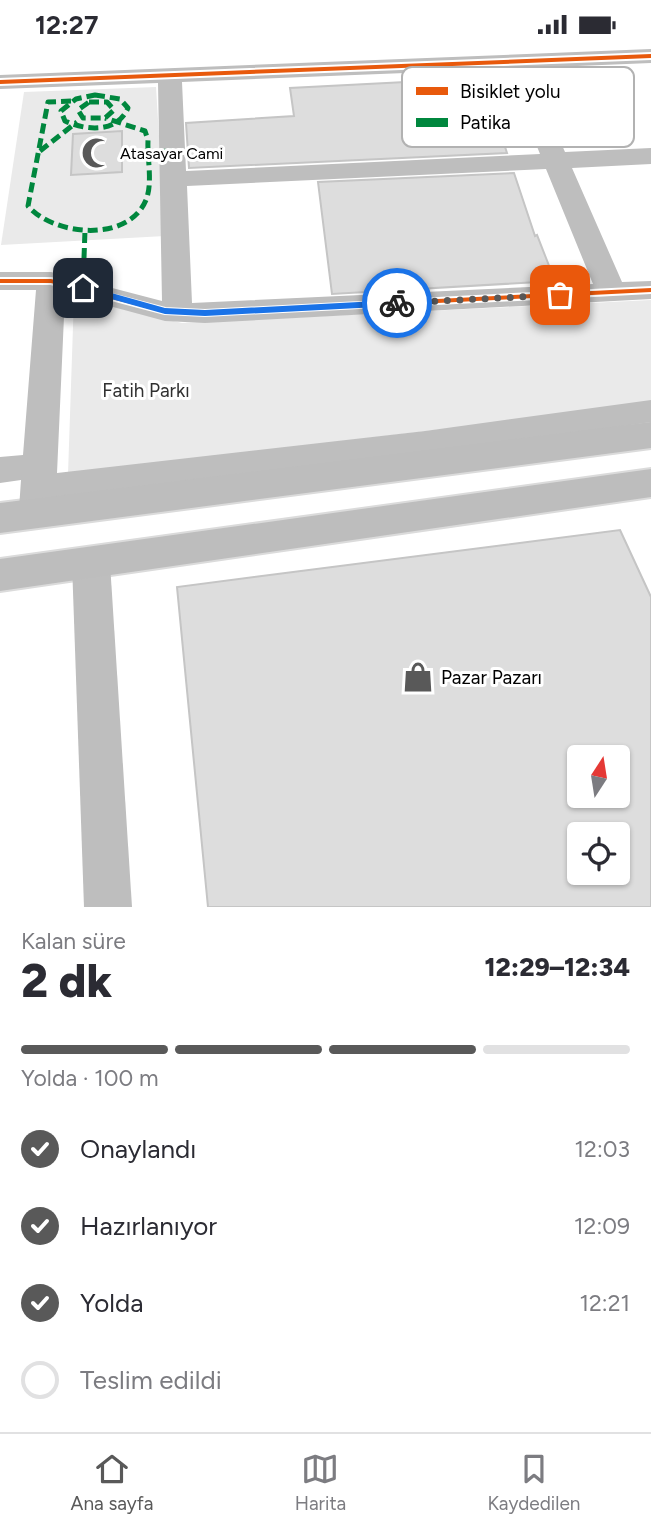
<!DOCTYPE html>
<html lang="tr">
<meta charset="utf-8">
<style>
:root{--surface:#fff;--page:#f7f7f7;--text:#2b2b33;--muted:#7c7c81;--line:#e1e1e2;--accent:#595959}
body{margin:0;font-family:Figtree,sans-serif;background:var(--page);color:var(--text);height:100vh;display:flex;flex-direction:column;font-size:26px;white-space:nowrap}
*{box-sizing:border-box;margin:0}
p{font-size:23px;color:var(--muted)}
.icon{flex:none;width:38px;height:38px;fill:none;stroke:currentColor;stroke-width:2;stroke-linecap:round;stroke-linejoin:round}
.map{position:relative;height:858px;overflow:hidden}
.side{display:flex;flex-direction:column;background:var(--surface);flex:1}
.side>*{flex:none}
.needle{width:46px;rotate:12deg}
.tools{position:absolute;left:567px;top:696px;display:grid;gap:14px}
.tools a{display:grid;place-items:center;width:63px;height:63px;border-radius:7px;background:var(--surface);box-shadow:0 2px 5px #0004;font-size:35px}
.pin{position:absolute;display:grid;place-items:center;width:60px;height:60px;color:#fff;margin:-30px;border-radius:14px;box-shadow:0 4px 10px #0006}
.courier{position:absolute;display:grid;place-items:center;width:70px;height:70px;margin:-35px;border:5px solid #1a73e8;border-radius:50%;background:#fff;color:#222;box-shadow:0 2px 9px #0007}
.overview em{font-style:normal;font-weight:800}
.overview div{display:flex;flex-direction:column-reverse}
.overview{display:flex;align-items:center;justify-content:space-between;height:119px;padding:0 21px}
h1{font-size:46px;font-weight:800;line-height:52px}
.bar{display:grid;grid-template-columns:repeat(4,1fr);gap:10px 7px;align-content:center;height:84px;padding:0 21px}
.bar i{height:9px;border-radius:5px;background:var(--line)}
.bar .selected{background:var(--accent)}
.bar p{grid-column:span 4}
ol{padding:0 21px;list-style:none}
li{display:flex;align-items:center;gap:21px;height:77px}
li p{margin-inline-start:auto}
li .icon{padding:7px;border-radius:50%;background:var(--accent);color:#fff;stroke-width:4}
li:last-child{color:var(--muted)}
li i{width:38px;height:38px;border:4px solid var(--line);border-radius:50%}
.status{display:flex;justify-content:space-between;align-items:center;height:49px;padding:0 35px;background:var(--surface);direction:ltr}
.status svg{height:19px;fill:currentColor}
.tab-bar{display:flex;justify-content:space-around;align-items:center;height:98px;border-top:2px solid var(--line);background:var(--surface);font-size:19px;color:var(--muted)}
.tab-bar a{display:grid;justify-items:center;gap:4px}
.tab-bar .selected{color:var(--accent)}
.map>svg:first-child{display:block}
.green{fill:#eaeaea}
.building{fill:#ddd;stroke:#c5c5c5;stroke-width:2;fill-rule:evenodd}
.lines{fill:none;stroke-linecap:round;stroke-linejoin:round}
.major-casing{stroke:#dbdbdb;stroke-width:4}
.minor{fill:#bebebe;fill-rule:evenodd}
.major{fill:#bdbdbd;fill-rule:evenodd}
.quiet{stroke:#00873e;stroke-width:5;stroke-dasharray:10 5;stroke-linecap:butt}
.cycleway-casing{stroke:#fff;stroke-width:4}
.cycleway{fill:#e8590c;fill-rule:evenodd}
.route{fill:#1a73e8}
.done{stroke:#595959;stroke-width:7;stroke-dasharray:0 12.6}
.labels{text-anchor:middle;stroke-width:6;stroke-linejoin:round;paint-order:stroke}
.far-poi-label{font-size:16px;fill:#000;stroke:#fff;text-anchor:start}
.park-label{font-size:19px;fill:#303030;stroke:#fff}
.poi-label{font-size:19px;fill:#000;stroke:#fff;text-anchor:start}
.key{fill:#fff;stroke:#b2b2b2;stroke-width:2}
.key-label{font-size:19px;fill:#000}
</style>
<div class="status"><b>12:27</b><svg viewBox="0 0 49 12"><path d="M0 12V9h3v3zM5 12V6h3v6zM10 12V3h3v9zM15 12V0h3v12zM26 1h20v11H26zM47 4h2v5h-2z"/></svg></div>
<div class="map">
<svg width="651" height="858" viewBox="0 0 651 858">
<rect width="100%" height="100%" fill="#fff"/>
<g class="green">
<polygon points="156,38 165,187 1,196 24,43"/>
<polygon points="74,248 182,274 651,251 651,355 68,425"/>
</g>
<g class="building">
<polygon points="483,29 507,104 189,119 186,74 294,67 290,39"/>
<polygon points="122,82 122,123 71,126 73,85"/>
<polygon points="514,124 535,187 537,186 555,232 332,245 318,133"/>
<path d="M620,481L651,548V858H208L177,538ZM579,709H618V747H579ZM579,786H618V824H579Z"/>
</g>
<g class="lines">
<g class="major-casing">
<g id="major">
<polygon points="651,373 651,399 0,484 0,454"/>
<polygon points="651,420 651,448 0,542 0,510"/>
</g>
</g>
<g class="minor">
<path d="M651,0V14L528,19L565,103L651,99V115L572,119L622,233L651,232V250L205,274L165,272L65,245L57,424L425,382L651,351V373L425,406L55,450V460L50,470L37,473L24,470L19,460L21,431L0,434V408L23,406L36,241H0V223H51L162,252L158,34L0,40V26ZM506,20L540,105L186,122L182,33ZM546,120L593,235L192,254L187,137Z"/>
<polygon points="91,499 104,504 110,514 132,858 84,858 72,514 78,504"/>
</g>
<use href="#major" class="major"/>
<g class="quiet">
<path d="M95,46L120,50L128,59C117,84 87,82 65,72L61,62L76,50Z"/>
<path d="M71,52L48,53L28,157C54,187 128,194 146,151C153,134 147,109 148,91L145,82L105,69"/>
<polygon points="89,53 107,53 114,61 105,69 83,69 78,61"/>
<polyline points="40,102 77,73"/>
<polyline points="147,103 173,102"/>
<polyline points="84,209 85,181"/>
</g>
<g class="cycleway-casing">
<g id="cycleway">
<polygon points="651,5 651,9 0,35 0,31"/>
<polygon points="0,230 51,230 165,260 205,262 651,239 651,243 205,266 165,264 51,234 0,234"/>
</g>
</g>
<use href="#cycleway" class="cycleway"/>
</g>
<polygon class="route" points="83,236 165,259 205,261 397,251 402,254 397,257 205,267 165,265 79,241 79,237"/>
<g class="lines">
<polyline class="done" points="397,254 560,246"/>
</g>
<defs>
<g id="mosque-bare" transform="scale(2.415)"><path d="M3.5-4.9A6 6 0 1 0 3.5 4.9A5 5 0 1 1 3.5-4.9Z" fill="#595959" stroke="#fff" stroke-width="2.5" paint-order="stroke"/></g>
<g id="shop-bare" transform="scale(2.415)"><path d="M-5-2.5h2.3a2.7 3.5 0 0 1 5.4 0H5L5.5 6h-11ZM-1.5-2.5h3a1.5 2.3 0 0 0-3 0Z" fill="#595959" stroke="#fff" stroke-width="2.5" paint-order="stroke"/></g>
</defs>
<g fill-rule="evenodd">
<use href="#mosque-bare" x="97" y="104"/>
<use href="#shop-bare" x="418" y="628"/>
</g>
<g class="labels">
<g class="far-poi-label">
<text x="120" y="110">Atasayar Cami</text>
</g>
<g class="park-label">
<text x="146" y="348">Fatih Parkı</text>
</g>
<g class="poi-label">
<text x="441" y="635">Pazar Pazarı</text>
</g>
</g>
<rect x="402" y="18" width="232" height="80" rx="10" class="key"/>
<rect x="416" y="38" width="32" height="8" fill="#e8590c"/>
<rect x="416" y="69" width="32" height="9" fill="#00873e"/>
<g class="key-label">
<text x="460" y="49">Bisiklet yolu</text>
<text x="460" y="80">Patika</text>
</g>
</svg>
<div class="tools">
<a><svg class="needle" viewBox="-14 -14 28 28"><path d="M0-13l5 13h-10z" fill="#e53935"/><path d="M0 13l5-13h-10z" fill="#7c7c81"/></svg></a>
<a><svg class="icon" aria-label="locate" viewBox="0 0 24 24"><circle cx="12" cy="12" r="6"/><path d="M12 2v4M12 18v4M2 12h4M18 12h4"/></svg></a>
</div>
<div class="pin" style="left:560px;top:246px;background:#ea580c"><svg class="icon" aria-label="bag" viewBox="0 0 24 24"><path d="M5 8h14l-1 12H6zM9 8a3 3 0 0 1 6 0"/></svg></div>
<div class="pin" style="left:83px;top:239px;background:#1f2937"><svg class="icon" aria-label="home" viewBox="0 0 24 24"><path d="M3 11l9-7 9 7M6 9v11h12V9"/></svg></div>
<div class="courier" style="left:397px;top:254px"><svg class="icon" aria-label="bike" viewBox="0 0 24 24"><circle cx="6" cy="16" r="4"/><circle cx="18" cy="16" r="4"/><path d="M6 16l4-8h5l3 8M10 8l3 8H6M13 5h3"/></svg></div>
</div>
<section class="side">
<div class="overview"><div><h1>2 dk</h1><p>Kalan süre</p></div><em>12:29–12:34</em></div>
<div class="bar"><i class="selected"></i><i class="selected"></i><i class="selected"></i><i></i><p>Yolda · 100 m</p></div>
<ol>
<li><svg class="icon" aria-label="check" viewBox="0 0 24 24"><path d="M5 12l5 5 9-10"/></svg>Onaylandı<p>12:03</p></li>
<li><svg class="icon" aria-label="check" viewBox="0 0 24 24"><path d="M5 12l5 5 9-10"/></svg>Hazırlanıyor<p>12:09</p></li>
<li><svg class="icon" aria-label="check" viewBox="0 0 24 24"><path d="M5 12l5 5 9-10"/></svg>Yolda<p>12:21</p></li>
<li><i></i>Teslim edildi</li>
</ol>
</section>
<nav class="tab-bar">
<a class="selected"><svg class="icon" aria-label="home" viewBox="0 0 24 24"><path d="M3 11l9-7 9 7M6 9v11h12V9"/></svg>Ana sayfa</a>
<a><svg class="icon" aria-label="map" viewBox="0 0 24 24"><path d="M3 6l6-2 6 2 6-2v14l-6 2-6-2-6 2zM9 4v14M15 6v14"/></svg>Harita</a>
<a><svg class="icon" aria-label="saved" viewBox="0 0 24 24"><path d="M7 4h10v16l-5-4-5 4z"/></svg>Kaydedilen</a>
</nav>
